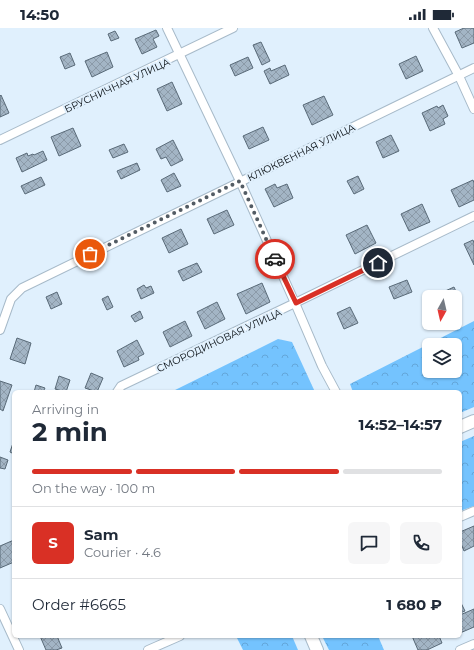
<!DOCTYPE html>
<meta charset="utf-8">
<style>
:root{--surface:#fff;--page:#f6f6f7;--text:#1f2937;--muted:#747a83;--line:#e0e1e3;--accent:#d93025}
body{margin:0;font-family:Montserrat,sans-serif;background:var(--page);color:var(--text);height:100vh;display:flex;flex-direction:column;font-size:15px;white-space:nowrap}
*{box-sizing:border-box;margin:0}
p{font-size:13px;color:var(--muted)}
.icon{flex:none;width:22px;height:22px;fill:none;stroke:currentColor;stroke-width:2;stroke-linecap:round;stroke-linejoin:round}
.map{position:relative;flex:1;overflow:hidden}
.sheet{position:absolute;left:12px;top:362px;width:450px;height:248px;display:flex;flex-direction:column;background:var(--surface);border-radius:6px;box-shadow:0 1px 3px #0004}
.sheet>*{flex:none}
.needle{width:26px;rotate:188deg}
.controls{position:absolute;left:422px;top:262px;display:grid;gap:8px}
.controls a{display:grid;place-items:center;width:40px;height:40px;border-radius:6px;background:var(--surface);box-shadow:0 1px 3px #0004;font-size:20px}
.pin{position:absolute;display:grid;place-items:center;width:34px;height:34px;color:#fff;margin:-17px;border:2px solid #fff;border-radius:50%;box-shadow:0 1px 4px #0007}
.courier{position:absolute;display:grid;place-items:center;width:40px;height:40px;margin:-20px;border:3px solid #d93025;border-radius:50%;background:#fff;color:#222;box-shadow:0 1px 5px #0007}
.headline em{font-style:normal;font-weight:700}
.headline div{display:flex;flex-direction:column-reverse}
.headline{display:flex;align-items:center;justify-content:space-between;height:68px;padding:0 20px}
h1{font-size:26px;font-weight:700;line-height:30px}
.bar{display:grid;grid-template-columns:repeat(4,1fr);gap:6px 4px;align-content:center;height:48px;padding:0 20px}
.bar i{height:5px;border-radius:3px;background:var(--line)}
.bar .selected{background:var(--accent)}
.bar p{grid-column:span 4}
.line{display:flex;align-items:center;gap:10px;padding:0 20px;border-top:1px solid var(--line)}
.line div{flex:1}
.round{display:grid;place-items:center;flex:none;width:42px;height:42px;border-radius:6px;background:var(--page)}
.status{display:flex;justify-content:space-between;align-items:center;height:28px;padding:0 20px;background:var(--surface);direction:ltr}
.status svg{height:11px;fill:currentColor}
.map>svg:first-child{display:block}
.forest{fill:url(#forest-crowns);fill-rule:evenodd}
.building{fill:url(#building-cross-hatch);stroke:#596a78}
.lines{fill:none;stroke-linecap:round;stroke-linejoin:round}
.street-casing{stroke:#a7bac9;stroke-width:10}
.secondary-casing{stroke:#a7bac9;stroke-width:14}
.street{stroke:#fff;stroke-width:8}
.secondary{stroke:#fff;stroke-width:12}
.done{stroke:#535c64;stroke-width:4;stroke-dasharray:0 7.2}
.route{stroke:#d93025;stroke-width:5}
.labels{text-anchor:middle;stroke-width:4;stroke-linejoin:round;paint-order:stroke}
.street-label{font-size:10px;fill:#070d12;stroke:#e0f0fd}
</style>
<div class="status"><b>14:50</b><svg viewBox="0 0 49 12"><path d="M0 12V9h3v3zM5 12V6h3v6zM10 12V3h3v9zM15 12V0h3v12zM26 1h20v11H26zM47 4h2v5h-2z"/></svg></div>
<div class="map">
<svg width="474" height="622" viewBox="0 0 474 622">
<defs>
<pattern id="forest-crowns" width="20" height="18" patternUnits="userSpaceOnUse"><rect width="20" height="18" fill="#74c3fe"/><path d="M2 6a3 3 0 1 1 6 0M12 15a3 3 0 1 1 6 0" fill="none" stroke="#63a6d9"/></pattern>
<pattern id="building-cross-hatch" width="8" height="8" patternUnits="userSpaceOnUse"><rect width="8" height="8" fill="#a3b5c5"/><path d="M0 0l8 8M0 8l8-8" fill="none" stroke="#8b9aa8"/></pattern>
</defs>
<rect width="100%" height="100%" fill="#e0f0fd"/>
<g class="forest">
<path d="M474,293V379L460,385V364H353L350,356ZM429,317H455V343H429Z"/>
<polygon points="278,311 292,314 315,364 171,364"/>
<polygon points="474,408 474,478 460,483 460,414"/>
<polygon points="236,608 292,608 298,622 243,622"/>
<polygon points="322,608 378,608 384,622 329,622"/>
</g>
<g class="building">
<polygon points="464,0 474,0 474,15 462,20 455,4"/>
<polygon points="156,2 159,8 153,11 157,19 142,26 135,11"/>
<polygon points="115,3 119,10 111,13 108,6"/>
<polygon points="261,14 270,33 262,37 253,17"/>
<polygon points="107,24 113,39 92,49 85,33"/>
<polygon points="70,25 75,37 65,41 60,29"/>
<polygon points="416,28 423,43 406,51 399,36"/>
<polygon points="248,29 253,40 235,48 230,37"/>
<polygon points="285,37 289,47 270,56 264,43 270,40 271,43"/>
<polygon points="172,54 182,76 167,83 157,61"/>
<polygon points="1,67 9,85 0,89 0,68"/>
<polygon points="324,68 333,87 312,97 303,77"/>
<polygon points="443,77 448,88 443,91 445,96 430,103 422,85 437,78 438,80"/>
<polygon points="263,99 269,112 249,121 243,108"/>
<polygon points="73,100 81,118 59,128 51,109"/>
<polygon points="391,107 399,123 383,130 376,114"/>
<polygon points="173,112 183,132 171,138 166,129 161,131 156,121"/>
<polygon points="124,116 128,124 113,130 109,122"/>
<polygon points="43,123 47,132 22,144 16,130 27,125 28,128 33,126 34,127"/>
<polygon points="137,135 140,142 121,151 117,143"/>
<polygon points="174,145 181,158 167,164 161,152"/>
<polygon points="358,148 364,161 354,166 347,153"/>
<polygon points="41,149 45,157 25,166 21,158"/>
<polygon points="473,152 474,155 474,172 459,179 451,162"/>
<polygon points="275,156 277,160 287,156 293,170 274,179 265,161"/>
<polygon points="422,176 430,194 409,203 401,186"/>
<polygon points="227,182 234,197 214,206 207,191"/>
<polygon points="367,197 376,215 355,226 346,207"/>
<polygon points="181,201 188,216 169,225 162,210"/>
<polygon points="473,212 474,215 474,237 464,216"/>
<polygon points="197,235 202,244 183,253 178,243"/>
<polygon points="407,252 412,264 394,271 389,259"/>
<polygon points="262,255 270,274 246,286 237,266"/>
<polygon points="144,257 146,260 151,258 154,265 141,271 137,261"/>
<polygon points="454,259 461,275 455,277 455,269 432,269"/>
<polygon points="57,264 62,276 51,281 46,269"/>
<polygon points="108,268 113,279 107,282 102,271"/>
<polygon points="217,274 225,291 205,301 197,284"/>
<polygon points="350,279 358,295 344,301 337,285"/>
<polygon points="140,283 143,290 135,294 131,288"/>
<polygon points="185,293 192,308 170,319 163,304"/>
<polygon points="17,310 31,315 25,336 10,331"/>
<polygon points="137,312 144,326 138,329 139,332 124,339 117,323"/>
<polygon points="91,345 103,350 97,364 85,360"/>
<polygon points="59,348 70,352 66,364 55,361"/>
<polygon points="0,353 12,357 3,383 0,381"/>
<polygon points="36,357 45,360 43,364 34,364"/>
<polygon points="14,412 14,426 10,424"/>
<polygon points="0,429 8,432 5,441 0,440"/>
<polygon points="474,498 474,518 464,523 460,513 460,504"/>
<polygon points="14,512 14,534 0,540 0,518"/>
<polygon points="460,573 465,583 460,585"/>
<polygon points="474,581 474,599 460,605 460,587"/>
<polygon points="40,608 57,608 62,620 56,622 46,622"/>
<polygon points="412,608 439,608 442,615 427,622 418,622"/>
</g>
<g class="lines">
<g class="street-casing">
<g id="street">
<polyline points="167,0 240,153 295,275 322,338 336,364"/>
<polyline points="433,0 459,48 474,81"/>
<polyline points="0,112 233,0"/>
<polyline points="0,302 11,271 22,260 474,40"/>
<polyline points="117,364 121,358 295,275 474,188"/>
<polyline points="460,489 474,483"/>
<polyline points="0,581 19,622"/>
<polyline points="148,622 180,608"/>
<polyline points="460,622 474,616"/>
</g>
</g>
<g class="secondary-casing">
<g id="secondary">
<polyline points="460,399 474,393"/>
<polyline points="311,608 317,622"/>
</g>
</g>
<use href="#street" class="street"/>
<use href="#secondary" class="secondary"/>
</g>
<g class="lines">
<polyline class="done" points="90,226 240,153 275,231"/>
<polyline class="route" points="275,231 296,275 378,235"/>
</g>
<g class="labels">
<g class="street-label">
<text transform="translate(117 57) rotate(-25)" y="4">БРУСНИЧНАЯ УЛИЦА</text>
<text transform="translate(301 124) rotate(-26)" y="4">КЛЮКВЕННАЯ УЛИЦА</text>
<text transform="translate(219 312) rotate(-25)" y="4">СМОРОДИНОВАЯ УЛИЦА</text>
</g>
</g>
</svg>
<div class="controls">
<a><svg class="needle" viewBox="-14 -14 28 28"><path d="M0-13l5 13h-10z" fill="#e53935"/><path d="M0 13l5-13h-10z" fill="#747a83"/></svg></a>
<a><svg class="icon" aria-label="layers" viewBox="0 0 24 24"><path d="M12 4l9 5-9 5-9-5zM3 14l9 5 9-5"/></svg></a>
</div>
<div class="pin" style="left:90px;top:226px;background:#ea580c"><svg class="icon" aria-label="bag" viewBox="0 0 24 24"><path d="M5 8h14l-1 12H6zM9 8a3 3 0 0 1 6 0"/></svg></div>
<div class="pin" style="left:378px;top:235px;background:#1f2937"><svg class="icon" aria-label="home" viewBox="0 0 24 24"><path d="M3 11l9-7 9 7M6 9v11h12V9"/></svg></div>
<div class="courier" style="left:275px;top:231px"><svg class="icon" aria-label="car" viewBox="0 0 24 24"><path d="M5 17H2v-5l4-1 3-4h7l3 4 3 1v5h-3M9 17h6M6 11h13"/><circle cx="7" cy="17" r="2"/><circle cx="17" cy="17" r="2"/></svg></div>
<section class="sheet">
<div class="headline"><div><h1>2 min</h1><p>Arriving in</p></div><em>14:52–14:57</em></div>
<div class="bar"><i class="selected"></i><i class="selected"></i><i class="selected"></i><i></i><p>On the way · 100 m</p></div>
<div class="line" style="height:72px"><b class="round" style="background:var(--accent);color:#fff">S</b><div><b>Sam</b><p>Courier · 4.6</p></div><a class="round"><svg class="icon" aria-label="chat" viewBox="0 0 24 24"><path d="M4 5h16v11H9l-5 4z"/></svg></a><a class="round"><svg class="icon" aria-label="phone" viewBox="0 0 24 24"><path d="M5 4h4l2 5-3 2q2 4 5 5l2-3 5 2v4C11 20 4 13 5 4z"/></svg></a></div>
<div class="line" style="height:52px"><div>Order #6665</div><b>1 680 ₽</b></div>
</section>
</div>
